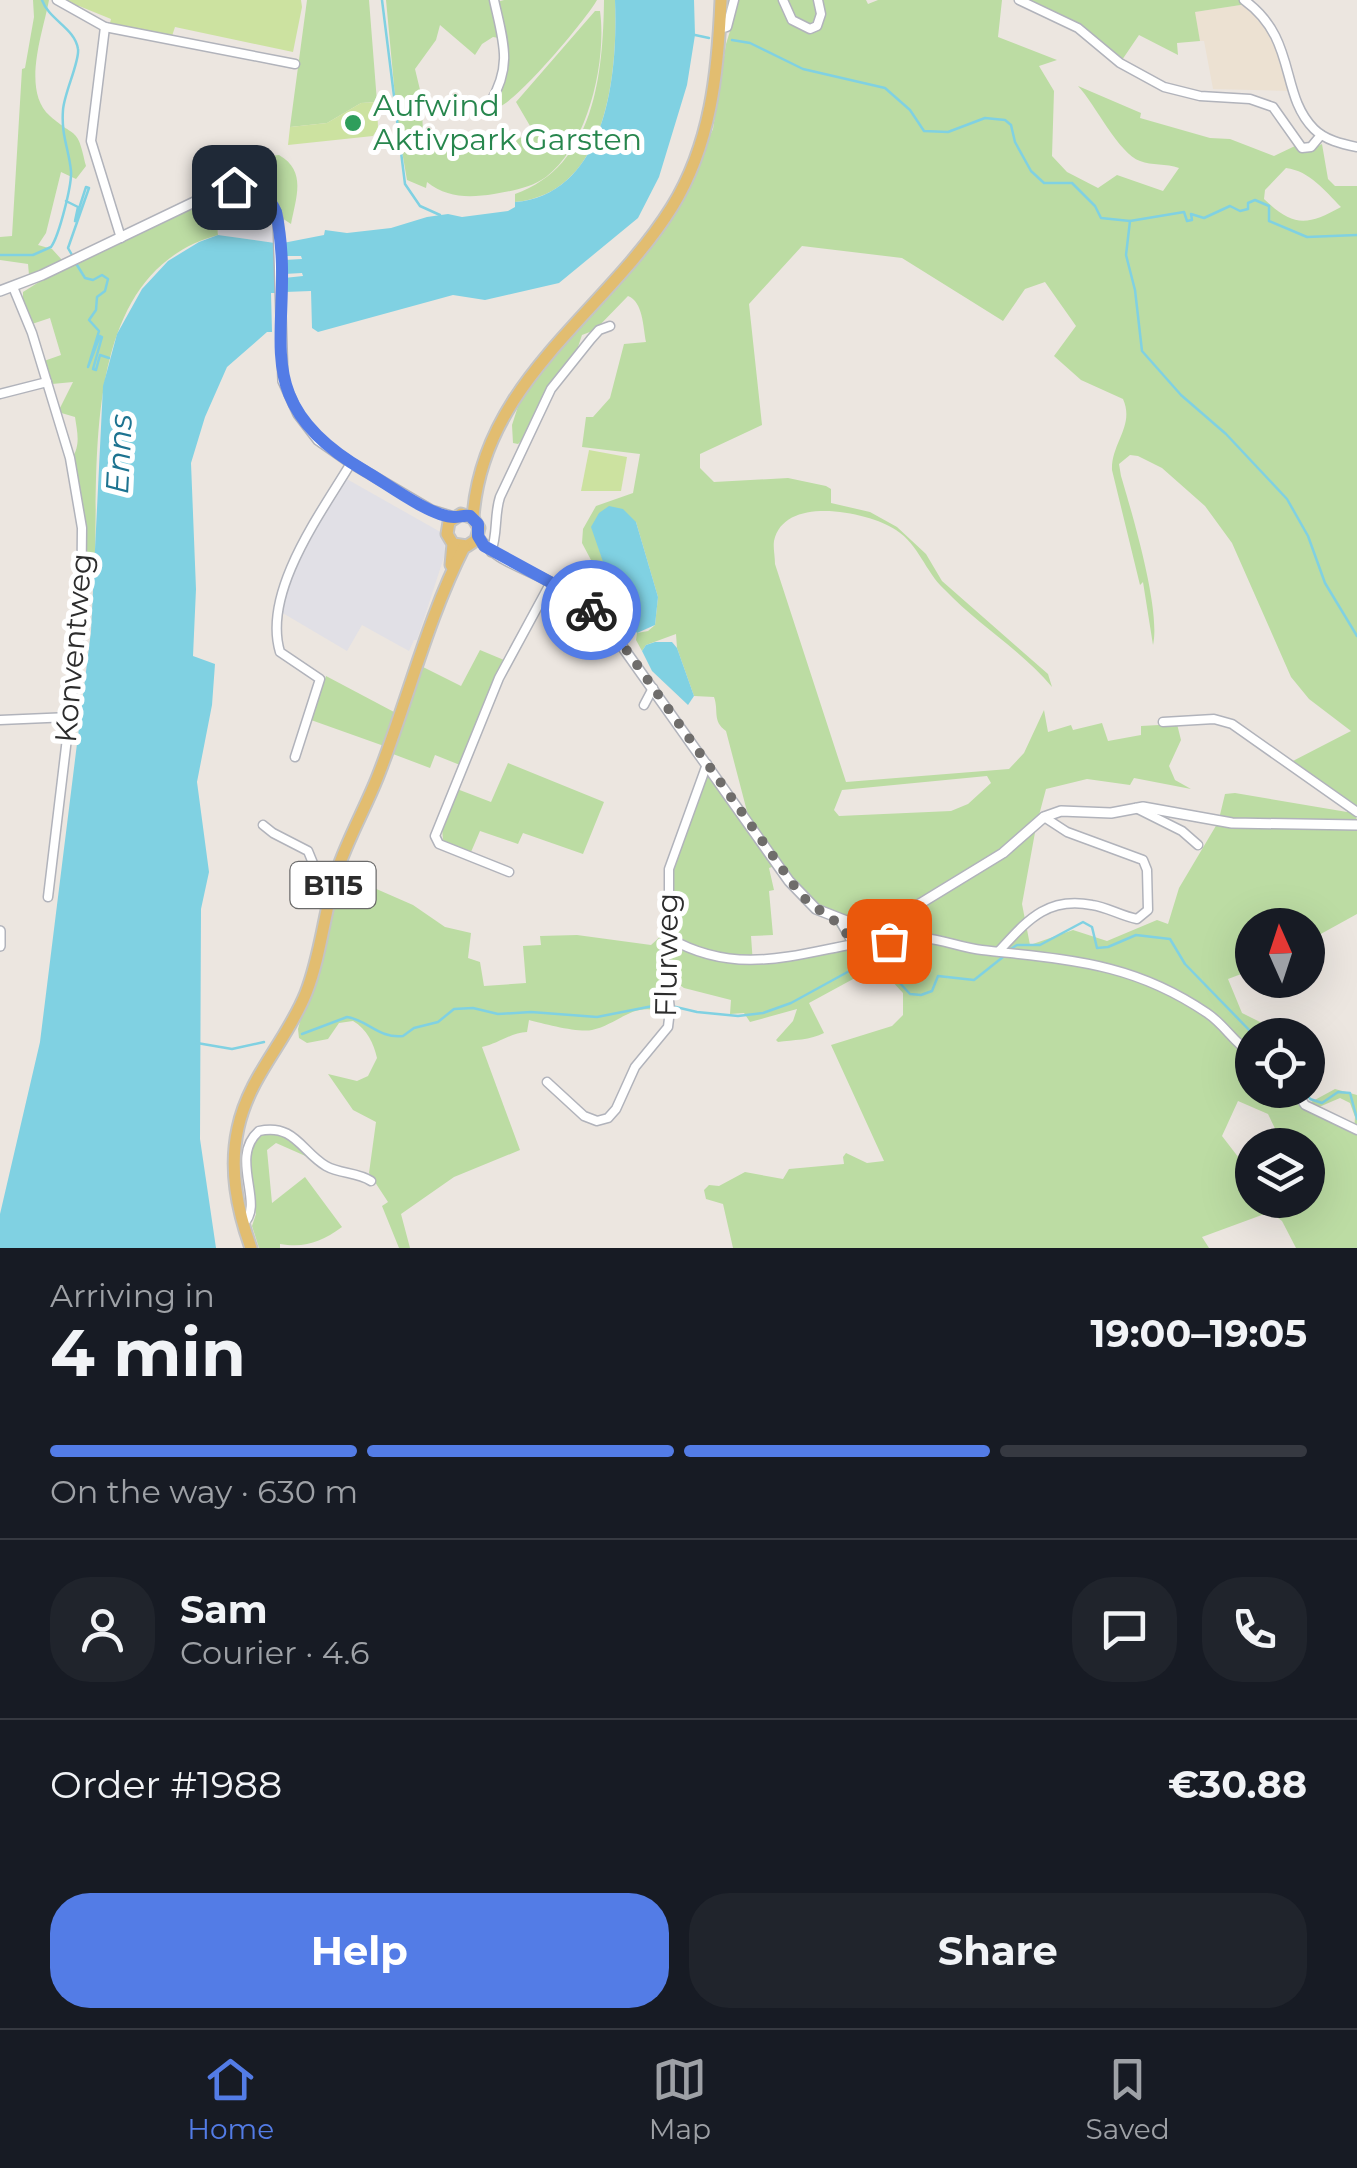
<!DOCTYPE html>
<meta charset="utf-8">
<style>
:root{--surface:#171b24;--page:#20242c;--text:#f1f3f6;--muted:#9ea1a6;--line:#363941;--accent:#537ce6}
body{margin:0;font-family:Montserrat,sans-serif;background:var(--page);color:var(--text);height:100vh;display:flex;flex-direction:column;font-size:38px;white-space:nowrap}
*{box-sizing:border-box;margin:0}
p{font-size:32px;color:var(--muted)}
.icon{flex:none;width:55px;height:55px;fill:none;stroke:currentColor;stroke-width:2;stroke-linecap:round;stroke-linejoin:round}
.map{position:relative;height:1248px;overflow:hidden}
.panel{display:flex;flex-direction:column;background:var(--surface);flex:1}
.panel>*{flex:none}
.needle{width:65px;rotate:357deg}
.buttons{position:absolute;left:1235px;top:908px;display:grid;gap:20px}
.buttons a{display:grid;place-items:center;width:90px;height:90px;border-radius:50%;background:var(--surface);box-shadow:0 10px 40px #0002;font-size:50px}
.pin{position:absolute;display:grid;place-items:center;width:85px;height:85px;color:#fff;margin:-42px;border-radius:20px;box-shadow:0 5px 15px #0006}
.courier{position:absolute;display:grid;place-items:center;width:100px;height:100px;margin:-50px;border:8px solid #537ce6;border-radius:50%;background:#fff;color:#222;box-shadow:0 2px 12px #0007}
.summary em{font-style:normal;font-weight:700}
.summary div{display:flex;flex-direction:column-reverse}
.summary{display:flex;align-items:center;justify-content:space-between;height:170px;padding:0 50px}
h1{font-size:65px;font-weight:700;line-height:75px}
.bar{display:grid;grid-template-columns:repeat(4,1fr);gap:15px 10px;align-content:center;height:120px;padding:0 50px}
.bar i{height:12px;border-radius:8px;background:var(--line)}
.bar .active{background:var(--accent)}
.bar p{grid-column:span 4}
.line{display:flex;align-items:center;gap:25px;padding:0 50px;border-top:2px solid var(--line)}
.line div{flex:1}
.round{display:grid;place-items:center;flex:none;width:105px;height:105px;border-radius:40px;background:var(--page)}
.button{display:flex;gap:20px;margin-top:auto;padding:20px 50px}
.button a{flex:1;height:115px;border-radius:40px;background:var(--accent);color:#fff;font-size:40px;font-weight:700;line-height:115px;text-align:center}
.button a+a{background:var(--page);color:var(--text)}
.tab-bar{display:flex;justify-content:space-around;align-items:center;height:140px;border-top:2px solid var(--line);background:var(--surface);font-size:28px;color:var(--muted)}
.tab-bar a{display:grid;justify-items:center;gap:5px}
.tab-bar .active{color:var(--accent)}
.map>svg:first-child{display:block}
.industrial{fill:#e1e0e6}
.education{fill:#ece1d2}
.green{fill:#bcdca3;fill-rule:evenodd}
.pitch{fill:#cce2a0}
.water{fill:#80d1e2}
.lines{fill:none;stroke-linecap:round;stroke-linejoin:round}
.stream{stroke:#80d1e2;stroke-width:2.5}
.minor-casing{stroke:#b1b3bb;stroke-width:11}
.tertiary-casing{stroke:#b1b3bb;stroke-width:12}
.primary-casing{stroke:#c4c4c4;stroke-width:15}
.minor{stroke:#fff;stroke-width:8}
.tertiary{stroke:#fff;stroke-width:9}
.primary{stroke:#e2bd70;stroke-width:11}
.done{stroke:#6f6d6b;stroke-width:10;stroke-dasharray:0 18}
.route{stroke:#537ce6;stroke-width:12}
.leisure-dot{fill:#2e9e5b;stroke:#fff;stroke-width:4}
.labels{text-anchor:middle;stroke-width:10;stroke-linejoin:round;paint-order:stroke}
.shield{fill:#fff;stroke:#6b6b6b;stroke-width:2.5}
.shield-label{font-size:28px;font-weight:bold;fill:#2c2c2c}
.leisure-label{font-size:30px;fill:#27864d;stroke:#fff;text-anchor:start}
.street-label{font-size:30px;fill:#2c2c2c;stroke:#fff}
.water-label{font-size:32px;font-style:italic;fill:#1d7390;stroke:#fff}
</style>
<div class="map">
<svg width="1357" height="1248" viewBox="0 0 1357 1248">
<rect width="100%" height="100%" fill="#ece6e0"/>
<g class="industrial">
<polygon points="243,190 259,196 266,203 274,220 275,243 218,235 220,220 208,200"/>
<polygon points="345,478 444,534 445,554 417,640 414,640 409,651 362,625 347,651 281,612 291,572"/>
</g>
<polygon class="education" points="1247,4 1271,29 1292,91 1213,89 1204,41 1200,41 1194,12"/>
<g class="green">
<path d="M33,0H49C43,33 21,90 50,116C77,140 77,125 86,166L76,179L61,172L46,233L38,245L52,249L62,260L29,275L28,264L0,260V237L12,236L22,69L25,68L34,17Z"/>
<polygon points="307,0 369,0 377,102 361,103 327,123 290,127"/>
<path d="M386,0H491L499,38L493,37L482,44L475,55L440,25L436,40L415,69L421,94L423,131C449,134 445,136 466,148C486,159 515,140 533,131L516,102L595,11H600C607,61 588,145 546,177C531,188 511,191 494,194C469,198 447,198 427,182L426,188L407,180L398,128Z"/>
<path d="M504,0H597C585,21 517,102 497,108L492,102L506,72L497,2Z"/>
<path d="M604,0H615C618,71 608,194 515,202V194C595,166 603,73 604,0Z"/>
<path d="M728,0H866L868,4L878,0H1002L998,37L1057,60L1039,66L1054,91L1052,156L1067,172L1098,188L1117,175L1163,191L1179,168C1166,163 1152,166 1140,161C1119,154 1095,104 1078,86L1141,113L1140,118L1210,138L1230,139L1274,156L1295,146L1306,152L1322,144L1328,179L1335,186H1357V809L1289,763L1351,731L1309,699L1291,677L1232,543L1205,506L1162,468L1138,456L1130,455L1119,464L1121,476C1132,513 1161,610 1153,645L1143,582L1140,585L1112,470C1111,443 1135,426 1123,399L1081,380L1054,356L1076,326L1045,282L1025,289L1003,321L902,258L802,246L749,304L762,425L700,454V468L714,482L788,478L826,486L831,489V503L870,512L897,527L926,554L942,581L1048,674L1052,687C1021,650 977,624 944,589C925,571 919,545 896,530C869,512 784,494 774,541C773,547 775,557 775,564L846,782L1009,769L1024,753L1044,710L1048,732L1071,725L1073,730L1102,723L1108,741L1141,735V726L1177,724L1181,740L1169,766L1175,780L1191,789L1134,778L1130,785L1087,779L1046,789L1038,819L997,853L879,924L850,920L819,907L798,886L749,819L726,731C712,721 719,711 714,697L694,696L677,648L676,634L646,645L642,651L636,640L637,633L648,631L655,625L658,597L636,522L592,527L620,611L612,607L604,596L600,577L582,543L583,529L596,506L633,493L640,454L582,447L586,417H593L610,398L624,344L646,342C643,326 643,302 628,296L595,330L582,335L577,350L552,383L523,439L518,444L513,443L512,425L521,397L678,205L713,129L726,44L737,8ZM1286,168C1310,171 1325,191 1341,207C1307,226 1293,227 1264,199L1265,190ZM987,776L991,783L968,804L951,811L839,816L834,810L842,790Z"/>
<polygon points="1028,0 1241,0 1247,4 1195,12 1200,41 1177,43 1178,55 1139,35 1122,60 1089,31"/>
<path d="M279,155C307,171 296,197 291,224L282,218C273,189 250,174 220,185L211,180L213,169L224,160Z"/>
<path d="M208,200C223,205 216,225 218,235C84,271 98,450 95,556H85L81,500L72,458C81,445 77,431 75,417L58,412L73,382L52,384L44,361L61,355L50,318L32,324L23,302V292L55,272Z"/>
<polygon points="480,650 504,660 460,765 435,755 430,768 393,754 423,667 461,686"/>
<polygon points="326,676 394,712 384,746 311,720"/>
<polygon points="1273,757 1354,811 1357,820 1340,824 1219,819 1225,794 1235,793 1347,812 1348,808"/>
<polygon points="508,763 604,802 583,854 523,833 518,844 480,831 471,852 443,841 442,827 457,789 491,802"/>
<path d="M709,771L775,866L769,868L774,890L769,891L773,935L751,936L753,964H774L851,948L832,919L877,928L1036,827L1022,904L1030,945L1073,930L1107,941L1157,920L1168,924L1179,888L1217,824L1357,828V914L1308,941V925H1252V970L1228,979L1242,1013L1274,1029L1276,1035H1252V1090H1292L1307,1109L1354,1132L1355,1117L1350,1103L1340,1098L1319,1107L1311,1102L1335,1089L1357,1095V1248H1296L1282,1221L1270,1212L1202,1237L1209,1248H733L723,1204L706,1199L704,1190L709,1185L719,1186L745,1172L783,1179L789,1169L844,1164L843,1157L846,1153L867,1163L884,1161L831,1045L892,1026L903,1015V993L890,979L865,969L859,976L851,968L849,971L855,978L809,1003L824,1033C811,1040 793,1040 778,1042L776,1040L793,1021L797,1009L750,1022L744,1013L730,1014L731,1000L684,988L677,983H669L667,948L677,945C676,936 670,926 670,916C668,866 685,815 709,771ZM1238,1101L1268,1114L1283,1145H1308V1200H1252V1175L1222,1136Z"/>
<path d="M349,877L413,905L445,927L471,933L468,958L480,962L484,986L526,983L523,946L541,945L540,936L577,935L651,945L662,935L666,877L665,928L659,948L667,1014C634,999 620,1024 592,1030C579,1033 544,1024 529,1020L527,1032C512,1032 498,1044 482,1047L520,1150L454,1177L401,1214L410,1248H399L382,1206L388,1202L369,1173L376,1122L353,1110L328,1074L357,1081L368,1076L377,1058C374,1044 367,1029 353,1021L339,1023L328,1039L307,1043L299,1038L298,1029L339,878L347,880Z"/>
<path d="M264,1131L296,1140L310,1158L276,1143L267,1150L272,1203L305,1177L342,1227C321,1242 306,1248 280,1244V1248H259L252,1226L256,1214L248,1156L255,1137Z"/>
</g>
<g class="pitch">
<polygon points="62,0 301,0 302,7 293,52 175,27 172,36 110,23 111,19 79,6 77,9"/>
<polygon points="377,102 378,128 373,136 288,145 290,127 327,123 361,103"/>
<polygon points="589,450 627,457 621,491 581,491"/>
</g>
<g class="water">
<path d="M615,0H694L695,35L687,85L659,177L638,218L559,283L485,300L453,295L318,332L312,328L311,291L285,292L284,278L303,276L302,273L284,274V260L302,259L301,256H284L283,243L324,235L325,230L347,233L391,228L427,217L448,214L462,217L508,211L515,207V202C608,194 618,71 615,0Z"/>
<polygon points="218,235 275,243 277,293 271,293 272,332 267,332 227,367 205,417 191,463 196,589 193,656 215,664 212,705 197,782 209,872 201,909 200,1139 216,1248 0,1248 0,1214 40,1042 91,631 103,386 117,334 142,289 168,261 199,242"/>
<polygon points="609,506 623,509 636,522 658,597 655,625 637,633 620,611 591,527 599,513"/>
<polygon points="655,642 672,642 677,648 694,696 688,705 652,671 642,651 646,645"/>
</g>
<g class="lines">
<g class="stream">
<polyline points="382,0 405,184 420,206 440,215"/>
<polyline points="695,35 709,38"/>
<polyline points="732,40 750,43 803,69 885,88 910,110 924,131 948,132 985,118 1005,120 1011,125 1015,142 1031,171 1044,183 1072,183 1095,206 1101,218 1130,221 1184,212 1187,221 1192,220 1191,214 1204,218 1230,206 1240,211 1248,209 1248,203 1255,200 1269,206 1269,221 1307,237 1357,235"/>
<polyline points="66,201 78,207 75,221 86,187 89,188 68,248 72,255"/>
<polyline points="1130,221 1126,255 1135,290 1142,351 1181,395 1226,434 1287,499 1308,536 1325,583 1357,636"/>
<path d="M0,255H33L51,247C59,236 72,185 71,171C69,149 61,136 63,110C64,93 80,61 78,49C75,28 49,20 42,0"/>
<polyline points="77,265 85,278 93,280 102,275 108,279 105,291 97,297 96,310 89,320 99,331 88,367 100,336 102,337 93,369 96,370 100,355 109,358"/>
<polyline points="1009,950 1017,945 1040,945 1083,922 1092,927 1097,948 1108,947 1136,935 1170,939 1185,964 1254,1035"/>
<path d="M302,1034L347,1017C368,1020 379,1039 403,1036L414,1028L438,1022L454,1009L473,1008L498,1014L531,1012L597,1017L663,1004L697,1012L738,1016L763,1013L791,1003L853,969L872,966L897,980L910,994L921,995L932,991L938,976L974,980L1003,957"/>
<polyline points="197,1043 232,1049 264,1042"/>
<polyline points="1305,1090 1310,1099 1322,1103 1338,1092 1350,1093 1357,1119"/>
</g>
<g class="minor-casing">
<g id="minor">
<polyline points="57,0 105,27 295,64"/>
<polyline points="783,0 792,20 810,29 817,26 821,14 818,0"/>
<polyline points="1019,0 1078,28 1120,63 1164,87 1200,96 1250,99 1273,107 1302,148 1311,147 1321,135"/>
<path d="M1244,0C1298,39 1279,94 1314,129C1325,140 1342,144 1357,147"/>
<polyline points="105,27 91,141 121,238"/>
<polyline points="720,29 727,27 734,0"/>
<path d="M491,109L490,103C513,65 503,41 494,0"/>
<polyline points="13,287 32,333 70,458 82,528 81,621 48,897"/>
<polyline points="0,394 47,382"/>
<path d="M491,552C498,534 494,515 500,497L551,389L591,339L599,330L610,326"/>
<polyline points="644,705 653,688"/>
<polyline points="0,720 70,717"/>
<polyline points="1163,722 1214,719 1232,724 1357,812"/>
<path d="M295,757L320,679L280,652C262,592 321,513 351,463"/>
<polyline points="1136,808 1182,831 1198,845"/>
<polyline points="263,825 273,833 308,851 317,873 335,878"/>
<polyline points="509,872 439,844 435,836 499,678 551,582"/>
<polyline points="839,919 854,945"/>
<path d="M669,938C758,989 831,934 922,938C942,939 962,948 982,950C1069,960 1132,962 1207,1013C1225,1025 1234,1043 1252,1054"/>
<path d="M999,951C1026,922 1046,896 1092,905C1107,907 1121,916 1137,919L1148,910L1147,870L1143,860L1067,832L1044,817"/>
<polyline points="547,1082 584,1116 597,1121 608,1118 616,1109 635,1067 668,1027 670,1010 664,953 669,938 669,869 707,764"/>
<polyline points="1295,1090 1305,1105 1357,1130"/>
<path d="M243,1224C266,1205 228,1158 259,1131C294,1123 302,1152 326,1166C340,1174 357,1172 371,1181"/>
</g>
</g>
<g class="tertiary-casing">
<g id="tertiary">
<path d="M0,291L42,275L211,194C240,183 270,185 278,219L283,381L298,414L318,440L351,463L431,510L454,517"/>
<path d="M478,536C493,560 526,568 550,582C570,594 590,608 607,625L789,881L816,909L857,925L875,927L890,922L1003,853L1044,817L1061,811L1111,813L1143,807L1232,823L1357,825"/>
<polyline points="0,931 0,946"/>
</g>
</g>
<g class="primary-casing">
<g id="primary">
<path d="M473,518C482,381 606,313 672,207C711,144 718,72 721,0"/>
<polyline points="451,565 453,544 447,534 449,522 461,514 473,518 479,528 476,540 467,546 453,544"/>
<path d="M251,1248C237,1209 229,1169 238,1128C249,1076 287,1041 306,993C321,955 324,913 336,874C347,840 365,809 378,776C408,700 427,620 464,547"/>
</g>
</g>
<use href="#minor" class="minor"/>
<use href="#tertiary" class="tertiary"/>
<use href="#primary" class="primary"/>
</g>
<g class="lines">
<path class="done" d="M591,610L625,648L800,894C823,917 836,914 854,945L889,941"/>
<path class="route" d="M234,187C253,186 268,194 276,212C300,327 236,396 365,471C386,483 431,517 454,517C460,517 464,515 470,516L478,524V536L484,546L550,582L591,610"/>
</g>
<circle class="leisure-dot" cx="353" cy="123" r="10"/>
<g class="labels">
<rect class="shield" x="290.5" y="862" width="85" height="46" rx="8"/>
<g class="shield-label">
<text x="333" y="895">B115</text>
</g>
<g class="leisure-label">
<text x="373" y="116">Aufwind<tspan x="373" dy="34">Aktivpark Garsten</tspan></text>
</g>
<g class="street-label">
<text transform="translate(74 648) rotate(-85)" y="10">Konventweg</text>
<text transform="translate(667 955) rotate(-89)" y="10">Flurweg</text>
</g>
<g class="water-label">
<text transform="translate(119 454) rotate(-87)" y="11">Enns</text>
</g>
</g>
</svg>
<div class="buttons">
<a><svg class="needle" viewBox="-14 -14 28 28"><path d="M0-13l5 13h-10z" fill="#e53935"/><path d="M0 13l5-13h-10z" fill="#9ea1a6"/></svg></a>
<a><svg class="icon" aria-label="locate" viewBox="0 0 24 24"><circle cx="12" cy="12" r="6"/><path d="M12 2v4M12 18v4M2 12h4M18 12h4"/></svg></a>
<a><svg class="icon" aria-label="layers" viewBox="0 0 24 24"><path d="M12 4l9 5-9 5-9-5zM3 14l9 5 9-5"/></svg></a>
</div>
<div class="pin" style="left:889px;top:941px;background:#ea580c"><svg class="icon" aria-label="bag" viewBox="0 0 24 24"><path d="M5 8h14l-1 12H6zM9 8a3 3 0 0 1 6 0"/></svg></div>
<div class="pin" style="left:234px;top:187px;background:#1f2937"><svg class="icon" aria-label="home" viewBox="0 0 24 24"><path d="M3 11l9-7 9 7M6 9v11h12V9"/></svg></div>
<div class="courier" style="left:591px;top:610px"><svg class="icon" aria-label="bike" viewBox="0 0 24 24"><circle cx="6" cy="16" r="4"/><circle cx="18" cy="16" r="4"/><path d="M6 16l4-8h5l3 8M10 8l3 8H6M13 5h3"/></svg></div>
</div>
<section class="panel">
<div class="summary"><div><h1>4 min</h1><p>Arriving in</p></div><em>19:00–19:05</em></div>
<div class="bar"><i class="active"></i><i class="active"></i><i class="active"></i><i></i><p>On the way · 630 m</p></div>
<div class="line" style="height:180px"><a class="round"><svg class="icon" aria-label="person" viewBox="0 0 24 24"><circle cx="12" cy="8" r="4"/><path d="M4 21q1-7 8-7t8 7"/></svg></a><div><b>Sam</b><p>Courier · 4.6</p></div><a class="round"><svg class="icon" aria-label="chat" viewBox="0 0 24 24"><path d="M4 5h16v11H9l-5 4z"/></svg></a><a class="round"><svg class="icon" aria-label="phone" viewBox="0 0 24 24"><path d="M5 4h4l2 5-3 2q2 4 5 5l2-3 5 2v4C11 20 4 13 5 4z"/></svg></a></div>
<div class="line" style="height:130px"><div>Order #1988</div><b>€30.88</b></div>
<div class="button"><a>Help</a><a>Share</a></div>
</section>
<nav class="tab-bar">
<a class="active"><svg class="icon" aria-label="home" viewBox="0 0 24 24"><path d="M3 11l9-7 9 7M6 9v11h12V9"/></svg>Home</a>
<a><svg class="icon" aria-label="map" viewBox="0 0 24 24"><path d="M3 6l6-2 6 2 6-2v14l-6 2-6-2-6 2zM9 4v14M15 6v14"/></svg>Map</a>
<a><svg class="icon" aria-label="saved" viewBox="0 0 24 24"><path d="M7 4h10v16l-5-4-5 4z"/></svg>Saved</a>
</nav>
